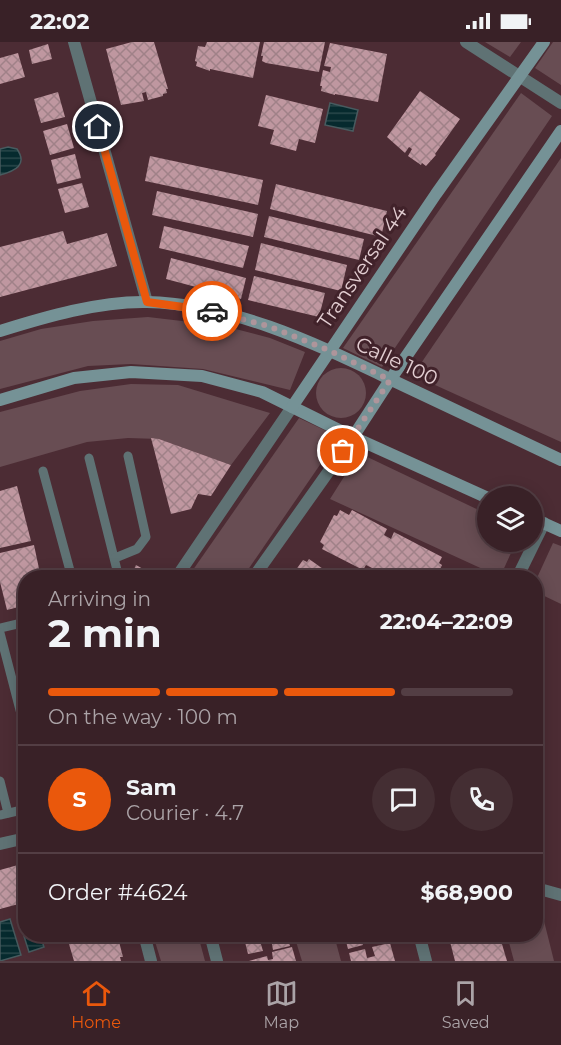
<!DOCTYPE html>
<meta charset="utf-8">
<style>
:root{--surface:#392127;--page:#442e33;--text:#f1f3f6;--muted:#aba3a7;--line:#533e44;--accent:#ea580c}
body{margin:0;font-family:Montserrat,sans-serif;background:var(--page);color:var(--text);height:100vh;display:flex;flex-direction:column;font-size:22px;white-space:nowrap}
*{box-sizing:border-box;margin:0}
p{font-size:20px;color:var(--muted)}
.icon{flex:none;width:33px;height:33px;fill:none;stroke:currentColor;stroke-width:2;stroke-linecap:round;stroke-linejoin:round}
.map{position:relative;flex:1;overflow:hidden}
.sheet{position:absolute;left:18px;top:528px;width:525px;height:372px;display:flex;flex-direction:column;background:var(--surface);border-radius:24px;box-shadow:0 3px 15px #0003,0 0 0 2px var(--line)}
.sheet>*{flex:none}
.controls{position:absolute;left:477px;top:444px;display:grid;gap:12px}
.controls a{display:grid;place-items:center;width:66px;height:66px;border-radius:50%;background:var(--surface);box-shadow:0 3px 15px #0003,0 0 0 2px var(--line);font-size:30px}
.pin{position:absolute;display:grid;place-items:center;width:51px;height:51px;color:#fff;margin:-26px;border:3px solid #fff;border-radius:50%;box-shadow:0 2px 6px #0007}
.courier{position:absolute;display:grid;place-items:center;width:60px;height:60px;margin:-30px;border:4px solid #ea580c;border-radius:50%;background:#fff;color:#222;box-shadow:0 2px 8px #0007}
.headline em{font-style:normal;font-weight:700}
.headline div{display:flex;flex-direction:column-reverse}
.headline{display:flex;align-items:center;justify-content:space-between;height:102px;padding:0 30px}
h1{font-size:39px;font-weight:700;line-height:45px}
.bar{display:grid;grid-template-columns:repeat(4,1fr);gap:9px 6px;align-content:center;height:72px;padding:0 30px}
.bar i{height:8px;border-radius:4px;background:var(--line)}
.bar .current{background:var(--accent)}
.bar p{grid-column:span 4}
.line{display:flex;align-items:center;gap:15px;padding:0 30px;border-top:2px solid var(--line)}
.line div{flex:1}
.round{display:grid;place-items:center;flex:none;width:63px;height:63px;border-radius:32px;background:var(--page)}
.status{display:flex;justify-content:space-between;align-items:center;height:42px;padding:0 30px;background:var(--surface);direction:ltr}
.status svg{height:16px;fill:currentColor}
.dock{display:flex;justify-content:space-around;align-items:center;height:84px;border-top:2px solid var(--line);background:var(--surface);font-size:16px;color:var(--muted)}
.dock a{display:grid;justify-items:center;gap:3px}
.dock .current{color:var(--accent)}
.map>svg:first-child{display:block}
.green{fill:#684d53}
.water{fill:url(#water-rules);stroke:#485b5f;stroke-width:1.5}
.building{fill:url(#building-cross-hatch)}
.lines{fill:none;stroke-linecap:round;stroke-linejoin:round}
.lane{stroke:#5f7274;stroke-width:9}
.street{stroke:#5f7274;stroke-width:12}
.secondary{stroke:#759296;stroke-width:12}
.done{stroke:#ae959b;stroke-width:6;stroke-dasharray:0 10.8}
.route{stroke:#ea580c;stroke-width:8}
.labels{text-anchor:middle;stroke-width:6;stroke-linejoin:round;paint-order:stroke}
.street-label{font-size:20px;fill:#e3ced2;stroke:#41222a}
</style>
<div class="status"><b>22:02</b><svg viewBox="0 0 49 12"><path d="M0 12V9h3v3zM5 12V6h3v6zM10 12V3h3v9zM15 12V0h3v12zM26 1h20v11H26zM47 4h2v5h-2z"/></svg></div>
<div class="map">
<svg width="561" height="919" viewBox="0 0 561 919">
<defs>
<pattern id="water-rules" width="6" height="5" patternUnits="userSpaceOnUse" patternTransform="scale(1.5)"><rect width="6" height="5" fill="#062a2e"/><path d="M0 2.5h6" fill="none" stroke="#2a484b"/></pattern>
<pattern id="building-cross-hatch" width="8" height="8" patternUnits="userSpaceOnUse" patternTransform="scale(1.5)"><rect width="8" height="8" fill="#bf97a0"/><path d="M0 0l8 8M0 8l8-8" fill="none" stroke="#a08188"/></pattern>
</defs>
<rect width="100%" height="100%" fill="#4c2c34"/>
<g class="green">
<polygon points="485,0 521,0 510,15"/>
<polygon points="553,0 561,0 561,43 535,26"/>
<polygon points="521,51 552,74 382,325 343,306"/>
<polygon points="561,116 561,400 413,333"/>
<polygon points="148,275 224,284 270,296 305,310 290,348 203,327 131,322 88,324 0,347 0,299 41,287 93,279"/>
<circle cx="341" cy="351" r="25"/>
<polygon points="131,342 178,343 270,371 231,423 159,397 128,396 87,400 0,425 0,370 80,349"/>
<polygon points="299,376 339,395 243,535 188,535"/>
<polygon points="359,411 487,472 488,500 516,500 500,535 330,457"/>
<polygon points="553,501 561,504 561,562 536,550 536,538"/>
<polygon points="544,879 554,919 514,919 507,893 536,892 536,880"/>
<polygon points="153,893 198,893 205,919 161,919"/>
<polygon points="294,893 334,893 341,919 302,919"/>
</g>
<g class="water">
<polygon points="330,61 358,68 353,89 325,83"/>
<path d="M8,105L17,107C28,123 15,129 0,133V107Z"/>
<polygon points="10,877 21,913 0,919 0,880"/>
<polygon points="25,887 26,892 40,893 44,905 29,910 22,888"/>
</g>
<g class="building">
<polygon points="132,0 154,0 168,47 166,47 167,51 163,52 163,54 148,58 146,50 142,51 144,59 121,63 106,7"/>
<polygon points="207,0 260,0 253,36 210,27 210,29 196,24 197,20 195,19 198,4 205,5"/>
<polygon points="264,0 325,0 319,30 266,21 262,19 263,14 261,14"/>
<polygon points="330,1 387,12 378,60 335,52 335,53 321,49 322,44 320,44 323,28 330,30 331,25 324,24"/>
<polygon points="48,2 52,17 32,22 29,8"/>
<polygon points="18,11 25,35 0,42 0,16"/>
<polygon points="420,49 460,77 435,112 436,113 426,124 422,121 421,123 408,114 412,107 409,105 405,111 387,95"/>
<polygon points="58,50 65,75 41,81 34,57"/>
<polygon points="266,53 323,67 315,101 299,97 296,109 270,102 274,88 258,84"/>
<polygon points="67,82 74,106 50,113 43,89"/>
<polygon points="75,112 81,136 57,142 51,118"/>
<polygon points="150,114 263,138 258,163 145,139"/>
<polygon points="82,141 89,165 65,171 58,147"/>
<polygon points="276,142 387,169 381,195 270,167"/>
<polygon points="157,149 258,172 253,195 152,173"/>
<polygon points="269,174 364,197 359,218 264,195"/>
<polygon points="164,184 249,204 243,226 159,206"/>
<polygon points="63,189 67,202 107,191 117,224 0,255 0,205"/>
<polygon points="261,201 347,223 341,249 255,228"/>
<polygon points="171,216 246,236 241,257 166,237"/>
<polygon points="254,234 325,251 319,275 248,258"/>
<polygon points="151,396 159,397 231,423 211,454 198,452 191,467 171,472"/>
<polygon points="17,444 31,499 0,506 0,449"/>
<polygon points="340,468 349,473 352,468 387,487 384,493 391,497 394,490 442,515 439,521 442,523 436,536 377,536 380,530 366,523 363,528 322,507 324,503 320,500 334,473 337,474"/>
<polygon points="34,503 41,536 26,536 26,563 7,568 0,540 0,511"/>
<polygon points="309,517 336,536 290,536 303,518 307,520"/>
<polygon points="136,523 145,528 141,536 130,536"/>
<polygon points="18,823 26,850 26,860 0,867 0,828"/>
<polygon points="66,892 117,892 123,915 120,915 121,919 74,919"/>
<polygon points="243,892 287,892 290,904 273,908 271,897 260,899 263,909 248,912"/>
<polygon points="344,892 360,892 363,903 348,907"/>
<polygon points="372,892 388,892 389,898 374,901"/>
<polygon points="448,892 499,892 507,919 455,919"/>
<polygon points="390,901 395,919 351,919 349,911 365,907 367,916 375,914 372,905"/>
<polygon points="292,905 296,919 249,919 267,914 268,918 273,917 272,910"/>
</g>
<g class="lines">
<g class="lane">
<polyline points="89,416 119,536"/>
<polyline points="43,429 72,536"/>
<polyline points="115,516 137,507 146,495 128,414"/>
<polyline points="0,586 26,580"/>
<polyline points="0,591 26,691"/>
<polyline points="0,739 8,771"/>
<polyline points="0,773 26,767"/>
</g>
<g class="street">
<polyline points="74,0 147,260"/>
<polyline points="466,0 561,61"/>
<polyline points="176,536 292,365"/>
<polyline points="253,536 353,395"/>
<polyline points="517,536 544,481"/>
<polyline points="0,802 26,796"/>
<polyline points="536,846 561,853"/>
<polyline points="144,892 151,919"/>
<polyline points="210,892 217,919"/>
<polyline points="419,892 426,919"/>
</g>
<g class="secondary">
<path d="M0,289C45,275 99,259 147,260C236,262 318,303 396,340C451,366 506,392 561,418"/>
<polyline points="0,358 74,336 131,330 202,334 262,350 353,395 488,456"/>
<polyline points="292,365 436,152 544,0"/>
<polyline points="353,395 390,338 561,89"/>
<polyline points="532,476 561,489"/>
</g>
</g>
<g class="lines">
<polyline class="done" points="212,269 268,284 328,308 390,338 343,409"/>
<polyline class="route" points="98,85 147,260 212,269"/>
</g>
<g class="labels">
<g class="street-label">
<text transform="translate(362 225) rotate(-56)" y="7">Transversal 44</text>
<text transform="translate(397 319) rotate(25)" y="7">Calle 100</text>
</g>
</g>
</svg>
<div class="controls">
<a><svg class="icon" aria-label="layers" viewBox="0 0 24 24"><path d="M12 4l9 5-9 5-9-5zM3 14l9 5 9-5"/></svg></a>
</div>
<div class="pin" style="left:343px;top:409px;background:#ea580c"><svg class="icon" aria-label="bag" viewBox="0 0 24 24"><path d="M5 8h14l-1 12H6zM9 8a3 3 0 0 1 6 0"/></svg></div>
<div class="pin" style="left:98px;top:85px;background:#1f2937"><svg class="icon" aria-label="home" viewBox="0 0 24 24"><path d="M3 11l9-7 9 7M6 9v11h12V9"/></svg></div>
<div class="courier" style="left:212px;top:269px"><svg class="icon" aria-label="car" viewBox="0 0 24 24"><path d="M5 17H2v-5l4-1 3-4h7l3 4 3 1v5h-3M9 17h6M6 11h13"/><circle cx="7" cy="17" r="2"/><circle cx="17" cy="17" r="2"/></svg></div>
<section class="sheet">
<div class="headline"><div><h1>2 min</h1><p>Arriving in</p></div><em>22:04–22:09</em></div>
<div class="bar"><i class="current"></i><i class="current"></i><i class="current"></i><i></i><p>On the way · 100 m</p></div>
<div class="line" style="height:108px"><b class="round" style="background:var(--accent);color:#fff">S</b><div><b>Sam</b><p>Courier · 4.7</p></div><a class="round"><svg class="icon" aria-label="chat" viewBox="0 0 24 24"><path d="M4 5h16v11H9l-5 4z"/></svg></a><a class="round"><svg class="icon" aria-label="phone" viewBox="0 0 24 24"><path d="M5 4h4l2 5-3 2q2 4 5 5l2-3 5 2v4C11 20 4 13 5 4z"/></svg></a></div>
<div class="line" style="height:78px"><div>Order #4624</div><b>$68,900</b></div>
</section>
</div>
<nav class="dock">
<a class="current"><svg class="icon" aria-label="home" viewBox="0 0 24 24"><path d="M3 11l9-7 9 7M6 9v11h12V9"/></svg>Home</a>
<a><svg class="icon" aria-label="map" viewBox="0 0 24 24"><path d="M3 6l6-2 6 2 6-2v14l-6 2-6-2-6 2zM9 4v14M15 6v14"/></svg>Map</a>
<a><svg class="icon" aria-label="saved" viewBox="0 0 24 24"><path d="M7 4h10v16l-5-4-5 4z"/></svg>Saved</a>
</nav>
